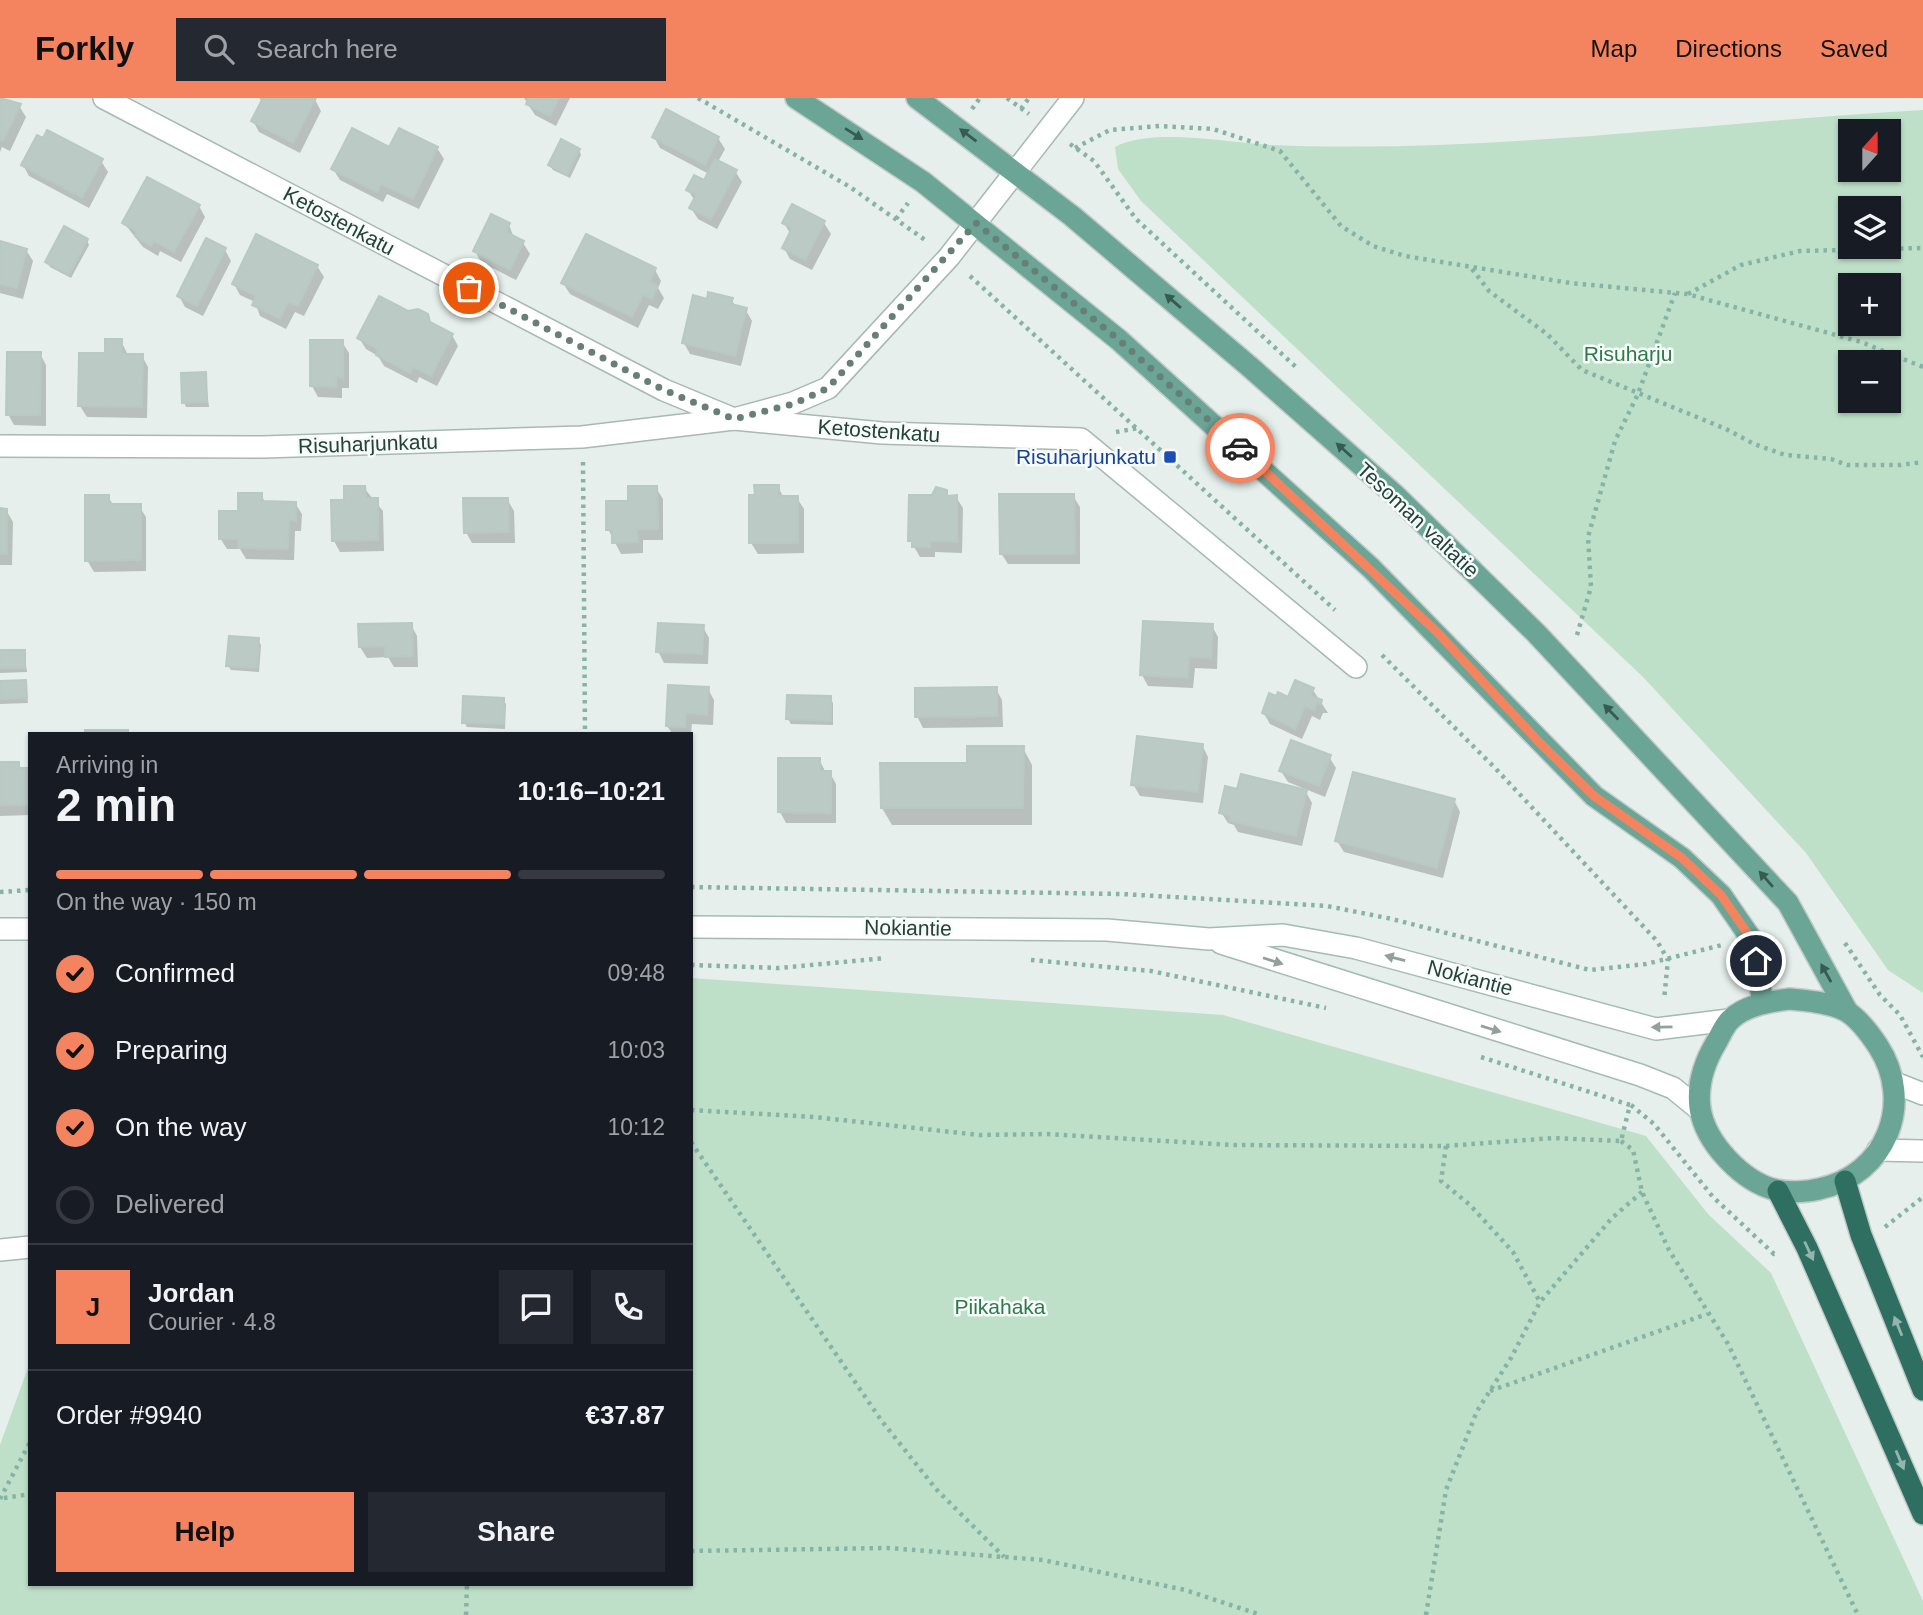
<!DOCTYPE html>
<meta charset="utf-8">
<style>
:root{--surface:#171b24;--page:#242831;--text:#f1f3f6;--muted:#9ea1a6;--line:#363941;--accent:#f4845f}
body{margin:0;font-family:Helvetica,sans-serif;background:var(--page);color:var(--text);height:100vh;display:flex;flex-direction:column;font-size:26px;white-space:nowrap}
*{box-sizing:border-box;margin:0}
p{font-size:23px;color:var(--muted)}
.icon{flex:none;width:38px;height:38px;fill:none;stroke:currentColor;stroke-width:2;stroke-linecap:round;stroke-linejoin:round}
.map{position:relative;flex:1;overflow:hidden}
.sheet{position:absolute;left:28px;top:634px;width:665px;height:854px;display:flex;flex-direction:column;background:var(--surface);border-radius:0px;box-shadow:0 2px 5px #0004}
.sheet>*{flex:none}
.needle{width:46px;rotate:21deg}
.controls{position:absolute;left:1838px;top:21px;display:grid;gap:14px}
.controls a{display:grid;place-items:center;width:63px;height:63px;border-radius:0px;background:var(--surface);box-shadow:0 2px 5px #0004;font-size:35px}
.pin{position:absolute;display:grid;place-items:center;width:60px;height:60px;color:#fff;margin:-30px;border:4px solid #fff;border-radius:50%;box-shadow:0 2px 7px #0007}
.courier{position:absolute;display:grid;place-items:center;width:70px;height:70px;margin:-35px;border:5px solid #f4845f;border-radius:50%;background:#fff;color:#222;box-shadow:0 2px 9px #0007}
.headline em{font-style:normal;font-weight:700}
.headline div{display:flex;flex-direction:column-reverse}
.headline{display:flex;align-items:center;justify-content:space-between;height:119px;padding:0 28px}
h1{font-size:46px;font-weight:700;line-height:52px}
.bar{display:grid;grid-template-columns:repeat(4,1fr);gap:10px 7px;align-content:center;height:84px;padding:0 28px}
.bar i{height:9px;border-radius:5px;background:var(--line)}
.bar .current{background:var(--accent)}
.bar p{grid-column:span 4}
.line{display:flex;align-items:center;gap:18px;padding:0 28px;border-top:2px solid var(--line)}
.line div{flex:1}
.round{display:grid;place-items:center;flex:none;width:74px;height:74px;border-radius:0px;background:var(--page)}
ol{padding:0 28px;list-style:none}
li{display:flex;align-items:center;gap:21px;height:77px}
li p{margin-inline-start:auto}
li .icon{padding:7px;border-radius:50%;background:var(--accent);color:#111;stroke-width:4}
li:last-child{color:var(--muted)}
li i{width:38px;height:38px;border:4px solid var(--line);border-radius:50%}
.button{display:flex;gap:14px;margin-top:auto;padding:14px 28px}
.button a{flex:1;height:80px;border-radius:0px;background:var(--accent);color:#111;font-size:28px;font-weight:700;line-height:80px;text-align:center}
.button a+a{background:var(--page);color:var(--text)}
header{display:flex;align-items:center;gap:42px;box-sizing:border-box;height:98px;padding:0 35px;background:var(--accent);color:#111}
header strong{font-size:33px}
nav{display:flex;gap:38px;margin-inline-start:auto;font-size:24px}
.search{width:490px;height:63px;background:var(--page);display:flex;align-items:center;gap:18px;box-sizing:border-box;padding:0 24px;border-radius:0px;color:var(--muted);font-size:26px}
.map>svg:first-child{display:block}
.green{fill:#bfe0c8;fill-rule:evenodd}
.shadow{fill:#0003}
.building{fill:#bbcac4;stroke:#b8c9c2;stroke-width:2}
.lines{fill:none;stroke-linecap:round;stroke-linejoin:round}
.minor-casing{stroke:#a8b8b2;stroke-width:24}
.secondary-casing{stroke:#a4bbb3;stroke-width:24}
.primary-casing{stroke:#c2cac8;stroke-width:24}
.motorway-casing{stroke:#c2cac8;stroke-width:24}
.path{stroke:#86b3a5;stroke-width:4.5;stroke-dasharray:3.5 5;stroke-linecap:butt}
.minor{stroke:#fff;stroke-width:21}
.secondary{stroke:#fff;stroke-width:21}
.primary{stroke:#6aa596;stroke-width:21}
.motorway{stroke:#2f6f62;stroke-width:21}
.oneway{fill:#365b51}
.oneway2{fill:#92a09c}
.oneway3{fill:#93b5ae}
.done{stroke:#687f78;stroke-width:7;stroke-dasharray:0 12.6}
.route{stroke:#f4845f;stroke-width:9}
.transit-dot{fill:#1a4fb4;stroke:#f7fbf9;stroke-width:2.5}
.labels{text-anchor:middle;stroke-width:5;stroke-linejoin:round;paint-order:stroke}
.street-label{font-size:21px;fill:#24423a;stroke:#f7fbf9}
.park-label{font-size:21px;fill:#2d7a4b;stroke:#f7fbf9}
.transit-label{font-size:21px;fill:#164399;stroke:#f7fbf9;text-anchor:end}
</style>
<header>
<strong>Forkly</strong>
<div class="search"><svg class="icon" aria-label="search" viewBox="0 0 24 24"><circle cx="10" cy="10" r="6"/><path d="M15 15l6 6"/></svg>Search here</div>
<nav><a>Map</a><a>Directions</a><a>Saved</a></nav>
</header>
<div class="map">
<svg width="1923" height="1517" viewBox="0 0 1923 1517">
<rect width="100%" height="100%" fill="#e6efeb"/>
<g class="green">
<path d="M1923,12V895L1888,872L1806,755L1643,579L1141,103L1118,71L1115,49C1152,29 1228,45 1272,47C1489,56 1706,24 1923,12ZM1850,33H1888V72H1850ZM1850,110H1888V149H1850ZM1850,187H1888V226H1850ZM1850,264H1888V303H1850Z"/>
<polygon points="691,880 1223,917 1646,1038 1708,1116 1771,1175 1917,1490 1923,1503 1923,1517 0,1517 0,1347 30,1264 30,1486 691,1486"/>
</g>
<g class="shadow">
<polygon points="0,0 19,8 26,19 10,53 2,49 0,54"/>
<polygon points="259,0 315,2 321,13 300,55 259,34 253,23 263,4"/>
<polygon points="524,0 570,0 556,28 535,17"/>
<polygon points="654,39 718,40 725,51 718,64 735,73 742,84 717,131 698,121 691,110 695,103 688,92 705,84 709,76 660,50"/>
<polygon points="437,50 444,61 419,111 387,96 383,104 340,82 333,71 390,52"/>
<polygon points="579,52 581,57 570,80 553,72 550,67"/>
<polygon points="101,63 108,74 89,110 29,78 23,67"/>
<polygon points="199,108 205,119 181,164 160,153 158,158 143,149 124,125"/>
<polygon points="792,109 824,125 831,136 812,172 790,161 784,150 791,137 784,125"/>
<polygon points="509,127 514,140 523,145 530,156 516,182 481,164 475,153"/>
<polygon points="87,142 89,147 71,180 50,169 47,164"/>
<polygon points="0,145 26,152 33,163 23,201 0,195"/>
<polygon points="225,152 231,163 203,218 185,209 179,198"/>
<polygon points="317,168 324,179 304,218 295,214 286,231 260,218 255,204 240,197 234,186"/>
<polygon points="655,172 661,183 658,190 664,200 658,211 649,207 638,230 570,196 563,185"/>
<polygon points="731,201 736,209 745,211 752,223 741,268 690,256 684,245 708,203"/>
<polygon points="408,214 427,217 432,227 452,237 458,248 437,288 419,279 417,285 384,268 378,258 366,251 359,240"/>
<polygon points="121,243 128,257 142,258 148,269 147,320 87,319 80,308 81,257 107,257"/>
<polygon points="342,244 349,255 349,290 342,290 342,300 318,299 312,288"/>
<polygon points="40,256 46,267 46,328 14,327 8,316"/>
<polygon points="205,276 209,309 186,309 184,304"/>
<polygon points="778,389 784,400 797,400 804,411 804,455 758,456 751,445"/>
<polygon points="364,390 383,413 384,453 340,454 334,443 346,404"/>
<polygon points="656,390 663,401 663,442 643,442 643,455 621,456 608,431 630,405"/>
<polygon points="946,394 949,399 956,399 963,410 962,455 935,454 935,459 920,459 910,442 934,399"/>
<polygon points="261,397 266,405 295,405 302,416 301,433 295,433 294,462 246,461 240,451 227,451 220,440 240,415"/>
<polygon points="1073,398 1080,409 1080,466 1008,466 1001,455"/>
<polygon points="108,399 114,408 139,408 146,419 146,473 94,474 87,462"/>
<polygon points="507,401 514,413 515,445 472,445 466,434"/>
<polygon points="0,412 6,412 13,424 12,467 0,467"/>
<polygon points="411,527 417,538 418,569 394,569 388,559 367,560 360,549"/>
<polygon points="1212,528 1218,539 1217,571 1195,570 1193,590 1148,588 1142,577"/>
<polygon points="703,529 709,540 708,566 664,565 658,553"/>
<polygon points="258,542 261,547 259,574 231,572 228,567"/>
<polygon points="0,554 24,554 27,574 0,575"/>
<polygon points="25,584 28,605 0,606 0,585"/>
<polygon points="708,591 714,602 713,627 692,626 691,635 672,635 667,628"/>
<polygon points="996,591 1002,602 1003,629 923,630 917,618"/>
<polygon points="1313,592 1328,615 1323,615 1320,622 1312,618 1302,641 1270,626 1263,614 1278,600 1289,601"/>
<polygon points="830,600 833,605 833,627 791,626 788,621"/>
<polygon points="503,601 506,606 505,631 467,629 464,624"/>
<polygon points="1202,647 1208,659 1203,705 1140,698 1133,686"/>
<polygon points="1023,650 1032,667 1032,727 892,727 882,710"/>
<polygon points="1329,659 1336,670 1325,699 1288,684 1281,673"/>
<polygon points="819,661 826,675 830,675 836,686 836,725 786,725 780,714"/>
<polygon points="0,665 18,665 22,671 30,672 30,717 0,718"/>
<polygon points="1238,693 1306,694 1312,705 1302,748 1238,734 1234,727 1228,725 1221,714"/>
<polygon points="1454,702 1460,714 1443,780 1344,754 1337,743"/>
</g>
<g class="building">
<polygon points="0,0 21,6 3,43 0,41"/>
<polygon points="263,0 316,0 293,45 251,23"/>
<polygon points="529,0 559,0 550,18 526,6"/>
<polygon points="666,11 719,39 705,67 652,39"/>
<polygon points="352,30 389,49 399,30 438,49 413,101 381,86 377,94 331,71"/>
<polygon points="47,32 103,61 82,100 21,67 37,37 43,40"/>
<polygon points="561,41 580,51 567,77 548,67"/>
<polygon points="715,61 737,72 711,121 689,110 696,97 686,92 694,77 704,82"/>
<polygon points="147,79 200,107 174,154 154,143 151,148 135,138 137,134 122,125"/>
<polygon points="792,106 825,123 805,162 782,150 792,130 782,125"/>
<polygon points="491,116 510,125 506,134 524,143 510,172 473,153"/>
<polygon points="64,128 88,141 69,177 45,164"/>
<polygon points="256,136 318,167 298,208 288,204 280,221 252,207 256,198 232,186"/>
<polygon points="586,136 656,170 650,183 658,188 652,201 643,197 632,219 561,185"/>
<polygon points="206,140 226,150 197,208 177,198"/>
<polygon points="0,143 27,151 17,190 0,186"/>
<polygon points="708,194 733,200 731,206 747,210 735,258 682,245 693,197 707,201"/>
<polygon points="379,198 408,213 418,211 428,216 430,224 453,236 431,278 413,269 410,275 376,257 378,251 357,240"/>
<polygon points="105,241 122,241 122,256 143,256 142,309 78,308 79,255 105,255"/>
<polygon points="310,242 343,242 343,280 336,279 336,289 310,288"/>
<polygon points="7,254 41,254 40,317 6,317"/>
<polygon points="206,274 207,304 182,305 181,275"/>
<polygon points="754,387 779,387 779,398 798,398 798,445 749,445 749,397 755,397"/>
<polygon points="344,388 365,388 366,400 378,400 378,442 332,443 331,402 344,402"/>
<polygon points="628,388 657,388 658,431 637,431 638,444 612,445 612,432 606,432 606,403 628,403"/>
<polygon points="936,389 947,392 947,398 957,397 957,444 930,443 930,449 912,449 912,443 908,443 909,397 932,397"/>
<polygon points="238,395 262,395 262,403 296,404 296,423 289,422 288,451 238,450 238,441 219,441 219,413 238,413"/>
<polygon points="999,396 1074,396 1075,456 1000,456"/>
<polygon points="85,397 109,397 109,406 141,406 141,462 85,463"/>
<polygon points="463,400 508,400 509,434 464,435"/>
<polygon points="0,410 7,411 7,456 0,456"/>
<polygon points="1143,523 1213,526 1211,560 1189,559 1188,580 1140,577"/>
<polygon points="412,525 413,558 385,559 385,548 359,549 358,526"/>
<polygon points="658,525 704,527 702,556 656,554"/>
<polygon points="229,538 259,540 257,570 226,568"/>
<rect x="0" y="552" width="25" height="18"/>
<polygon points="26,582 27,600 0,601 0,583"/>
<polygon points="1295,582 1314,590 1311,598 1322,602 1321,606 1317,605 1314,612 1305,608 1295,631 1262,615 1269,595 1276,598 1278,594 1288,599"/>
<polygon points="668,587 709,589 707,617 686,615 685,629 666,628"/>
<polygon points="997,589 997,618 915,619 915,590"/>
<polygon points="787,597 831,598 831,623 786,621"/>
<polygon points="463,598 504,600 504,626 462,625"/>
<rect x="85" y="632" width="43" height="3"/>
<polygon points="1137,638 1203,646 1198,694 1131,687"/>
<polygon points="1291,642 1331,657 1319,688 1279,673"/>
<polygon points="967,648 1024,648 1023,710 881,710 880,665 967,665"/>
<polygon points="778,660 820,660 820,673 831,673 831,715 778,714"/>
<polygon points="0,664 19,664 19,670 30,670 30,707 0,707"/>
<polygon points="1353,674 1455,701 1437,770 1335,743"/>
<polygon points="1241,676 1307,692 1296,738 1229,723 1230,718 1219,715 1225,688 1237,691"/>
</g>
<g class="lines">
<g class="minor-casing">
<g id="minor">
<polyline points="104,0 664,292 734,321 882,335 1081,341 1356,569"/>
<polyline points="0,348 263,349 582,339 734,321 793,305 828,290 949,159 1073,0"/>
<polyline points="0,1152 30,1149"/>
</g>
</g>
<g class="secondary-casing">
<g id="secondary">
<polyline points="691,829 1107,832 1209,841 1283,837 1356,850 1656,931 1729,922"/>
<polyline points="0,831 30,831"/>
<polyline points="1221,845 1640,977 1673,990 1700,1012"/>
<polyline points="1895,985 1923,996"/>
<polyline points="1878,1052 1923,1053"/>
</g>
</g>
<g class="primary-casing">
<g id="primary">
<polyline points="796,0 923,84 1119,242 1371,470 1594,698 1682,760 1721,797 1752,842 1763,905"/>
<polyline points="917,0 1072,118 1250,269 1395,397 1536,535 1788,805 1847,913"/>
<path d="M1789,901C1807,903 1829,904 1846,913C1858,920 1870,936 1878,948C1915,1005 1886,1077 1819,1091C1807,1094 1788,1095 1776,1092C1743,1084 1705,1045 1700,1010C1697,987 1704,965 1716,945C1720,938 1724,928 1730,922C1745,907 1769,904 1789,901Z"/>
</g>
</g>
<g class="motorway-casing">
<g id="motorway">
<polyline points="1845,1083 1861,1137 1923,1292"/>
<polyline points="1778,1093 1807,1150 1923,1416"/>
</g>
</g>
<g class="path">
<polyline points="698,0 850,89 928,144"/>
<polyline points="1007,0 1029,16"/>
<polyline points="972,11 980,0"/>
<polyline points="1021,11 1029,0"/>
<polyline points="1070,46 1094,63 1136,121 1297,270"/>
<polyline points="1075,50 1110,32 1160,28 1213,31 1280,53 1341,128 1373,148 1405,158 1570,185 1687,196 1861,244 1923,269"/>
<polyline points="896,121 908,105"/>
<polyline points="1472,171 1489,193 1547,236 1582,272 1726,331 1754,346 1785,357 1831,361 1847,367 1901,367 1923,364"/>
<polyline points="970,178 1335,512"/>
<polyline points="1688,196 1741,167 1800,153 1923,150"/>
<polyline points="1116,334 1138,330"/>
<polyline points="583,364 585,635"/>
<polyline points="1577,537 1591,489 1588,439 1615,343 1638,296 1675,195"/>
<polyline points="1382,557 1496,671 1657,843 1668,862 1664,902"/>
<polyline points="691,789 1122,796 1327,808 1392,821 1590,872 1646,866 1722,847"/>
<polyline points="0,794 30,792"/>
<polyline points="1845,845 1880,897 1900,917 1923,959"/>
<polyline points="1031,862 1151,873 1326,910"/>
<polyline points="691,867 779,870 886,860"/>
<polyline points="1631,1007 1654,1026 1713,1099 1774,1156 1778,1155"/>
<polyline points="691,1012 814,1019 979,1037 1047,1036 1232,1047 1446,1048 1553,1040 1621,1043 1630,1007 1481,959"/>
<polyline points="1621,1043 1633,1052 1642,1094 1669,1152 1728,1246 1858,1517"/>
<polyline points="691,1044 881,1322 936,1391 1004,1459"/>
<polyline points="1446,1048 1441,1083 1470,1107 1513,1154 1540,1204"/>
<polyline points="1885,1129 1923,1099"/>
<polyline points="1490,1293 1707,1216"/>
<polyline points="4,1400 30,1396"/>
<polyline points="0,1401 30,1344"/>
<polyline points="691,1453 888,1450 1043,1462 1185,1492 1261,1517"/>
<polyline points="466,1517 467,1486"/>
<polyline points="1426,1517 1446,1392 1477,1313 1511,1260 1540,1204 1612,1120 1642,1094"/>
</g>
<use href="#minor" class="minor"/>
<use href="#secondary" class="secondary"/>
<use href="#primary" class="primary"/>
<use href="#motorway" class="motorway"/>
</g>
<defs><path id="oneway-solid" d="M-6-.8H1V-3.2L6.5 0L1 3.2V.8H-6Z" transform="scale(1.75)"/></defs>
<g class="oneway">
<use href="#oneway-solid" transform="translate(854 36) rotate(32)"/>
<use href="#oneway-solid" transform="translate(968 37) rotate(-143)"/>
<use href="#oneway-solid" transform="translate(1173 203) rotate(-139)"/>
<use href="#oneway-solid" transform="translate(1344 352) rotate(-138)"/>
<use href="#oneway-solid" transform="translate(1611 614) rotate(-134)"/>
<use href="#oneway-solid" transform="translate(1766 781) rotate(-131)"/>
<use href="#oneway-solid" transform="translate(1826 875) rotate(-119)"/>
</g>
<g class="oneway2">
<use href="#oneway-solid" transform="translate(1395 860) rotate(-165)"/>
<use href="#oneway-solid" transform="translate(1273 863) rotate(18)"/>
<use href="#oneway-solid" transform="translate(1662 929) rotate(179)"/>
<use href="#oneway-solid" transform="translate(1491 931) rotate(17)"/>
</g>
<g class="oneway3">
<use href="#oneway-solid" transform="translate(1809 1153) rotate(65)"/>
<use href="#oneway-solid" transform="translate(1898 1228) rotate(-112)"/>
<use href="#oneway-solid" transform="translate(1900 1362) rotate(67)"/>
</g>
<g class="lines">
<polyline class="done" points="469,190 664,292 734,321 793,306 828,290 976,125 1119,242 1240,350"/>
<polyline class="route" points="1240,350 1437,534 1538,643 1594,698 1682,760 1721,797 1752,842 1756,863"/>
</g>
<rect class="transit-dot" x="1163" y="352" width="14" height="14" rx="3.5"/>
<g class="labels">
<g class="street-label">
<text transform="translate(339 123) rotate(28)" y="7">Ketostenkatu</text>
<text transform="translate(879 333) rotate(4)" y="7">Ketostenkatu</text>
<text transform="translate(368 346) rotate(-2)" y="7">Risuharjunkatu</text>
<text transform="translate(1418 422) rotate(43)" y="7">Tesoman valtatie</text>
<text transform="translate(908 830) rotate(1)" y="7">Nokiantie</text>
<text transform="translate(1470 880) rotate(15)" y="7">Nokiantie</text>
</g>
<g class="park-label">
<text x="1628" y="263">Risuharju</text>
<text x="1000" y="1216">Piikahaka</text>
</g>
<g class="transit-label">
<text x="1156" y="366">Risuharjunkatu</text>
</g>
</g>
</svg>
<div class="controls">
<a><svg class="needle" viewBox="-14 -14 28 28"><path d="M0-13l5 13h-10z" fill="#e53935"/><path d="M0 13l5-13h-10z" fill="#9ea1a6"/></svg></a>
<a><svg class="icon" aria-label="layers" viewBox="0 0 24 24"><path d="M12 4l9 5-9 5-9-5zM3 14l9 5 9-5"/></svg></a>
<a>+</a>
<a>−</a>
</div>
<div class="pin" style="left:469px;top:190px;background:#ea580c"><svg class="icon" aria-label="bag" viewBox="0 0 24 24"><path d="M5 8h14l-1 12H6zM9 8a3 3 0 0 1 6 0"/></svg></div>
<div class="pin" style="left:1756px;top:863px;background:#1f2937"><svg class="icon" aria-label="home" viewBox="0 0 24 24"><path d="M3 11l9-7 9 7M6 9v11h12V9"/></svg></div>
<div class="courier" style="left:1240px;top:350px"><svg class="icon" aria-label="car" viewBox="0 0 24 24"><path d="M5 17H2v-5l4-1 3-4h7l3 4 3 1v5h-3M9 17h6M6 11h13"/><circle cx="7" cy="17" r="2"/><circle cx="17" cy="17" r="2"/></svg></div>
<section class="sheet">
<div class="headline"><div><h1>2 min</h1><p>Arriving in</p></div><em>10:16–10:21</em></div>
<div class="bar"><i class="current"></i><i class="current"></i><i class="current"></i><i></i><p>On the way · 150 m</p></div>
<ol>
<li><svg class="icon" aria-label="check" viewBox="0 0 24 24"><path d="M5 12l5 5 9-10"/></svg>Confirmed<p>09:48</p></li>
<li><svg class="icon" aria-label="check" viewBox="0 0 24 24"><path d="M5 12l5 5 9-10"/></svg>Preparing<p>10:03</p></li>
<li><svg class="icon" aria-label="check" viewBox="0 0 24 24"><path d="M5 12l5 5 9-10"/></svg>On the way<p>10:12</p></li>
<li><i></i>Delivered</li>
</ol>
<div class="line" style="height:126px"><b class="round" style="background:var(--accent);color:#111">J</b><div><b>Jordan</b><p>Courier · 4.8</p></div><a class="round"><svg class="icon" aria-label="chat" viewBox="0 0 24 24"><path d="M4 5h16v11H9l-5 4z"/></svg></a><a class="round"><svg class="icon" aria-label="phone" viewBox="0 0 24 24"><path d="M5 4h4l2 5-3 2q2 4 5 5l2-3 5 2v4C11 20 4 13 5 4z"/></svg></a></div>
<div class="line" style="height:91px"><div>Order #9940</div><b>€37.87</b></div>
<div class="button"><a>Help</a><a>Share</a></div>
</section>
</div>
